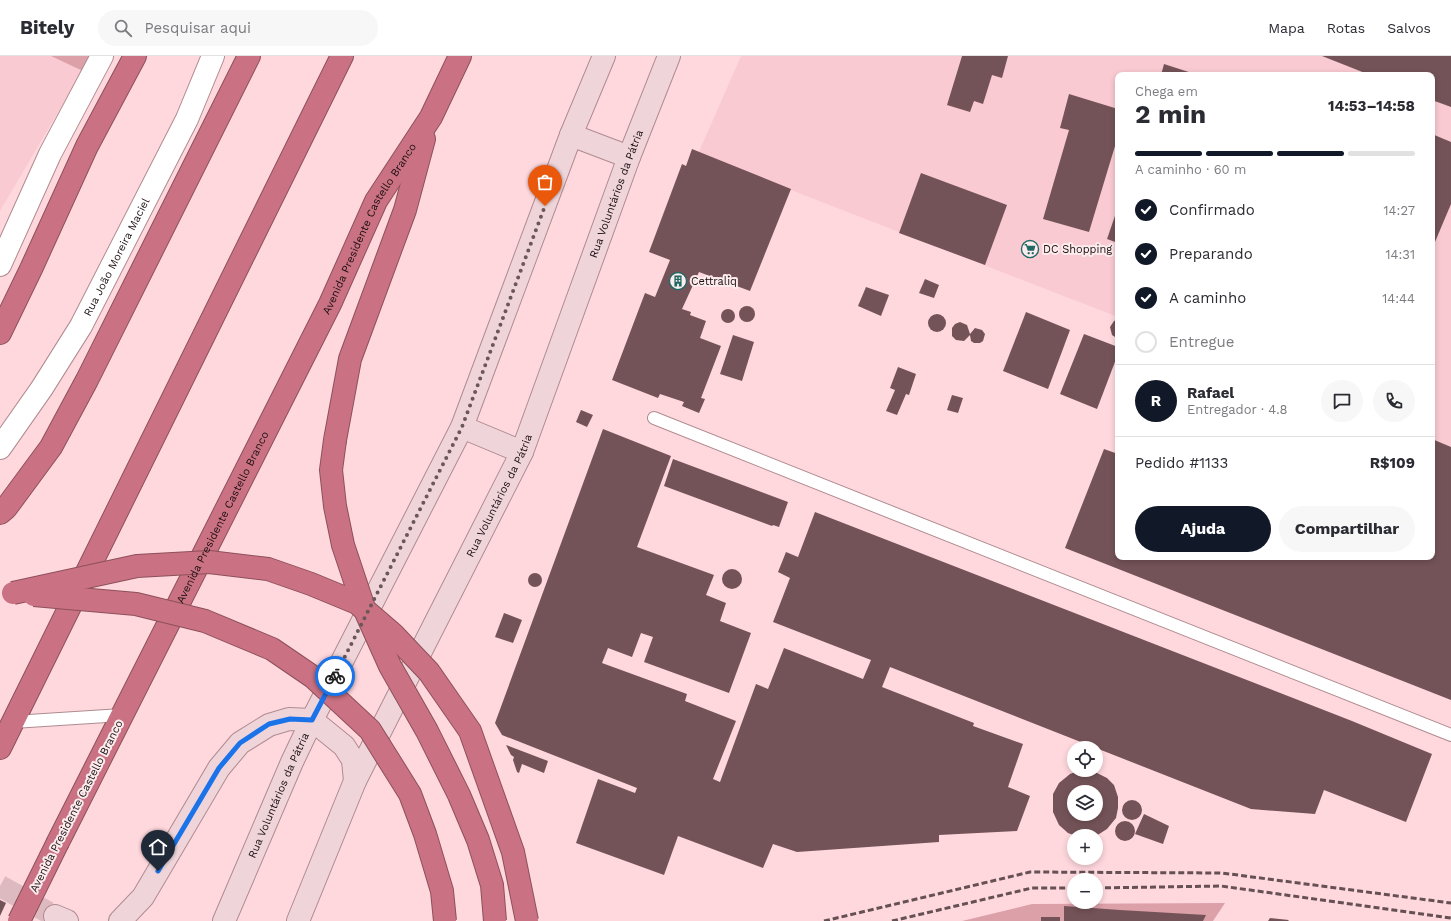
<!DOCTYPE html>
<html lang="pt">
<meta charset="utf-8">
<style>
:root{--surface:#fff;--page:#f7f7f7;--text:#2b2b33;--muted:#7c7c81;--line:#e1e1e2;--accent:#111827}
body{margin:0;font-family:"Work Sans",sans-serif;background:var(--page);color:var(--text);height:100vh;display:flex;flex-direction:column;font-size:15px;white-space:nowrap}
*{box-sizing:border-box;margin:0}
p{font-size:13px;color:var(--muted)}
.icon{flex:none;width:22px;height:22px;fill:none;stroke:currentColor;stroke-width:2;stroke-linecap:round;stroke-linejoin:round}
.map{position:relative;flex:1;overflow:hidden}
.drawer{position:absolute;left:1115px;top:16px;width:320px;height:488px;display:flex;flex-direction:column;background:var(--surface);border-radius:8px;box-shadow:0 2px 6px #0003}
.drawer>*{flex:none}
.tools{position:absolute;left:1067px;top:685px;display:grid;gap:8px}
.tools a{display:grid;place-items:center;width:36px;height:36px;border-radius:50%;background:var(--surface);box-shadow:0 2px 6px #0003;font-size:20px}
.pin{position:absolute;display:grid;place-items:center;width:34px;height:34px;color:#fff;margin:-41px -17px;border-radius:50% 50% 50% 0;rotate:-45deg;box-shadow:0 0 4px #0007}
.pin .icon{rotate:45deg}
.courier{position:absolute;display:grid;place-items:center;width:40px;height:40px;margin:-20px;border:3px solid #1a73e8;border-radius:50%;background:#fff;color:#222;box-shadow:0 1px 5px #0007}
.summary em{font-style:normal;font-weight:700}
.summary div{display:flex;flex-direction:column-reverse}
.summary{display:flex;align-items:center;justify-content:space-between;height:68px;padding:0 20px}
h1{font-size:26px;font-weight:700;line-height:30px}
.bar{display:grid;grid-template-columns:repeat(4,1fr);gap:6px 4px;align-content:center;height:48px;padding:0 20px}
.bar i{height:5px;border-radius:3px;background:var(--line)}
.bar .current{background:var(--accent)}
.bar p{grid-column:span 4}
.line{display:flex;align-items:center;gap:10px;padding:0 20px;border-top:1px solid var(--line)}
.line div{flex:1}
.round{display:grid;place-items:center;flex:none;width:42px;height:42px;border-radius:21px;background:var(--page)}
ol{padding:0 20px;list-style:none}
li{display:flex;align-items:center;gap:12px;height:44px}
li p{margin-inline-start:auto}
li .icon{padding:4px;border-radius:50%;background:var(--accent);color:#fff;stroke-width:4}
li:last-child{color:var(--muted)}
li i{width:22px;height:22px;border:2px solid var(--line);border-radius:50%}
.action{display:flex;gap:8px;margin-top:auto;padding:8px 20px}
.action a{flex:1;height:46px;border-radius:24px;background:var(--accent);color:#fff;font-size:16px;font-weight:700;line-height:46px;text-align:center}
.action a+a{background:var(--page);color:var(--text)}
header{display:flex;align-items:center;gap:24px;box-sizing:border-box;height:56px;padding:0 20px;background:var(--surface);border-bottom:1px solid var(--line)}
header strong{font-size:19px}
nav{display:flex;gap:22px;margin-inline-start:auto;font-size:14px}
.search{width:280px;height:36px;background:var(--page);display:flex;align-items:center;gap:10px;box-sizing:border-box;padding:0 14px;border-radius:22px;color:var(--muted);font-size:15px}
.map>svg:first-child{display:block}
.built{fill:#f9cad1}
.green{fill:#dca0a9}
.building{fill:#745358;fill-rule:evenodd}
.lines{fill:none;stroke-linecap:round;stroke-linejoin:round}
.secondary-tunnel{stroke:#ddbabf;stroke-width:22;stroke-dasharray:22 11;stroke-linecap:butt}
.service-casing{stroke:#af8b90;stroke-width:14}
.tertiary-casing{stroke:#af8b90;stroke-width:24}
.secondary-casing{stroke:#af8b90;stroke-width:24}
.motorway-casing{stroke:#8d505b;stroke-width:24}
.service{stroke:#fff;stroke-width:12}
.tertiary{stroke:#fff;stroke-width:22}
.secondary{stroke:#efd5da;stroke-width:22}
.motorway{stroke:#ca7283;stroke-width:22}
.rail{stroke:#655053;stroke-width:3;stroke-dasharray:6 3;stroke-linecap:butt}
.motorway-bridge-casing{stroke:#8d505b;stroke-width:24;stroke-linecap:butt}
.motorway-bridge{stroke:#ca7283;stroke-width:22}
.done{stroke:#6b5659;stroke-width:4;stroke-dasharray:0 7.2}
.route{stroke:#1a73e8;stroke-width:5}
.labels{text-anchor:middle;stroke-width:4;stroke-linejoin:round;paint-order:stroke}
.street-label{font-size:11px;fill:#1c1012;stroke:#fcecee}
.poi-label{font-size:11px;fill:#1c1012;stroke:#fcecee;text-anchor:start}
</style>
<header>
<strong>Bitely</strong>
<div class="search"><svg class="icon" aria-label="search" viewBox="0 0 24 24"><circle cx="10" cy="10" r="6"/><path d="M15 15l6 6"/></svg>Pesquisar aqui</div>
<nav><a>Mapa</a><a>Rotas</a><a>Salvos</a></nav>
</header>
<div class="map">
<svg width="1451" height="865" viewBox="0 0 1451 865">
<rect width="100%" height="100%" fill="#ffd8de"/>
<g class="built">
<polygon points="0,0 91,0 0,155"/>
<polygon points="741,0 1451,0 1451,391 1432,384 1432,19 1118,19 1118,261 698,98"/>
</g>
<g class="green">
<polygon points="51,0 91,0 83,15"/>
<polygon points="1225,847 1213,865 962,865 1032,848"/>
</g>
<g class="building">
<polygon points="962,0 1008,0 1002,22 992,19 983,48 974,45 970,56 947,49"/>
<polygon points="1322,0 1451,0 1451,51 1432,44 1432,19 1370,19"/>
<polygon points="1164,8 1198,19 1161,19"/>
<polygon points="1069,38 1118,53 1118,90 1115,90 1089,176 1043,163 1069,74 1060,72"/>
<polygon points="1432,78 1451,86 1451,148 1432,193"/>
<polygon points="692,93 791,133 750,235 699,216 682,253 691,256 690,259 706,265 700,282 721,290 701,342 705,343 699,357 682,350 684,346 660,338 658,342 612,324 645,237 655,241 670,204 649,196 682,108 686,110"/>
<polygon points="921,117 1007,149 985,209 899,177"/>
<polygon points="1118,151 1118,187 1107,183"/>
<polygon points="925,223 939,229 934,242 919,237"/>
<polygon points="866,231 889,239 881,260 858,250"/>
<circle cx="747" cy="258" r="8"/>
<circle cx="728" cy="260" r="7"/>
<polygon points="1026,256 1070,274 1048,333 1003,315"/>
<circle cx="937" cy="267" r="9"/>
<polygon points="1118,263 1118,283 1112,279 1110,271 1114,265"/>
<polygon points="960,266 967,269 970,278 975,272 982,274 985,278 983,285 980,287 974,287 971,285 970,279 964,285 956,284 952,280 952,272 955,268"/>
<polygon points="1084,278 1118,291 1118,298 1097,353 1060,338"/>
<polygon points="733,279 754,286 742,325 720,318"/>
<polygon points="898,311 916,318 909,339 906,338 897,359 886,355 895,334 890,332"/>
<polygon points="952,339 963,342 958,357 947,354"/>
<polygon points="581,354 593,359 587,371 576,366"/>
<polygon points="603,373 671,400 637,491 714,519 706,539 726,547 720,565 751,577 729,637 644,606 653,581 641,577 632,601 608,592 602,607 687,638 685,645 736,665 713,723 720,726 756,628 768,633 784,592 863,623 871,604 773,566 790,522 778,516 786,496 798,501 815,456 1352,665 1432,698 1406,766 1324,734 1315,758 1251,753 890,611 882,631 974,667 973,670 1023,688 1008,731 1030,740 1017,775 939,779 939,786 797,796 773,788 763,812 678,780 664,819 576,787 598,723 635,737 637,732 502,679 495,667"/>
<polygon points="1432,383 1451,391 1451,644 1065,492 1104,393 1118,398 1118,501 1432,501"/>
<polygon points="673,403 788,446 779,471 773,469 772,470 664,430"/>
<circle cx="732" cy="523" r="10"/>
<circle cx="535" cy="524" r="7"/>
<polygon points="504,557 522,564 513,587 495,581"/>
<polygon points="506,689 548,705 544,717 522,708 519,717 517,716 513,704 514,701 511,699"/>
<path d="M1081,714L1095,716L1107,722L1114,729L1118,741V752L1116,762L1107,773L1096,780H1076L1068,777L1059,769L1053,756V738L1059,727L1070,718ZM1074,736H1096V758H1074Z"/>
<circle cx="1132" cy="754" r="10"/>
<polygon points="1144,758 1169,770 1163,788 1135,778"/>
<circle cx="1125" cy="775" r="10"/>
<polygon points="0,844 6,847 0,860"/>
<polygon points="1064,850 1120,854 1206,859 1203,865 1064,865"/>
<rect x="1041" y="861" width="19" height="4"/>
<polygon points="1270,862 1289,864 1288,865 1268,865"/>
</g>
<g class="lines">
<polyline class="secondary-tunnel" points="0,830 55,860"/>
<g class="service-casing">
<g id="service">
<polyline points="654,362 1451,679"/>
<polyline points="13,666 122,659"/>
</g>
</g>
<g class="tertiary-casing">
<g id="tertiary">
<polyline points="0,209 50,98 102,0"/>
<path id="s1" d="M0,392L42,332L81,270L187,63L213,0"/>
</g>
</g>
<g class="secondary-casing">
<g id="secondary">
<polyline points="571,79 629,101"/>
<polyline points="462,371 522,396"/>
<polyline points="55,860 67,865"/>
<polyline points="120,865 143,841 219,712 240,687 269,669 289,663 312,664 344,690 353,704 355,725"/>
<path id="s2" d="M224,865L292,706L312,664L462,371L571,79L604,0"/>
<path id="s3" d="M298,865L355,725L522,396L629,101L669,0"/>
</g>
</g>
<g class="motorway-casing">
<g id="motorway">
<polyline points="0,277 31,213 87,90 135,0"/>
<polyline points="335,384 350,303 405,154 424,83"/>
<polyline points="0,457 6,452 51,391 87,324 249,0"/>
<polyline points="0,692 342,0"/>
<path id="s4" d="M58,786L330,248L376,145L431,61L460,0"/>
</g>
</g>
<use href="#service" class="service"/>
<use href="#tertiary" class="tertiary"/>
<use href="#secondary" class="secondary"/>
<use href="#motorway" class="motorway"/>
<g class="rail">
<polyline points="1096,832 1221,830 1451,862"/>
<polyline points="824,865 1030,816 1222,817 1451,847"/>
<polyline points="892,865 1032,832 1074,832"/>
</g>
<g class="motorway-bridge-casing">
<g id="motorway-bridge">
<polyline points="335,384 331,414 335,450 343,489 364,552 390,610 427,675 459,739 478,784 492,829 495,865"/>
<polyline points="13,537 137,510 209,506 268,513 311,528 357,547 393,578 429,616 470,675 513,796 527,865"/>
<polyline points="34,539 136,548 205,565 272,593 313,621 370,674 410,738 425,778 442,835 445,865"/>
<polyline points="19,865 58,786"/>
</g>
</g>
<use href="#motorway-bridge" class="motorway-bridge"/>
</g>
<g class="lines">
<polyline class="done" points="335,620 462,371 545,150"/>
<polyline class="route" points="158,815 219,712 240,687 269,668 290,663 312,664 335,620"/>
</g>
<defs>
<g id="supermarket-ring" transform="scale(0.9)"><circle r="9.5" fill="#fcecee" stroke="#1e6964" stroke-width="1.5"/><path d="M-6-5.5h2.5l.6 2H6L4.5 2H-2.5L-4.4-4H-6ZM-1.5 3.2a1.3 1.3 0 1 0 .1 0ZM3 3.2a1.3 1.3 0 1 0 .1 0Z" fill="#1e6964"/></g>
<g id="building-ring" transform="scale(0.9)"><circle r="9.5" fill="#fcecee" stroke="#1e6964" stroke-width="1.5"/><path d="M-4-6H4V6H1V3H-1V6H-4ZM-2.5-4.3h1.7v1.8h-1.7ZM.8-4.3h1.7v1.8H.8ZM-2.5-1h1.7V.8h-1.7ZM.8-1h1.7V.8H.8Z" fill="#1e6964"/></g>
</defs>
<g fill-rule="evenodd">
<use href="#supermarket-ring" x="1030" y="193"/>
<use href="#building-ring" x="678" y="225"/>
</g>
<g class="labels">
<g class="street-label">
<text dy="4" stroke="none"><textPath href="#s3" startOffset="795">Rua Voluntários da Pátria</textPath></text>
<text dy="4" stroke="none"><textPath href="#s4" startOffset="688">Avenida Presidente Castello Branco</textPath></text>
<text dy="4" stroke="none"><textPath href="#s1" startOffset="224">Rua João Moreira Maciel</textPath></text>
<text dy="4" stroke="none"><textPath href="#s3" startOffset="471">Rua Voluntários da Pátria</textPath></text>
<text dy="4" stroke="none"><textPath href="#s4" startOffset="364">Avenida Presidente Castello Branco</textPath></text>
<text dy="4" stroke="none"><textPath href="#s2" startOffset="137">Rua Voluntários da Pátria</textPath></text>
<text transform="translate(76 750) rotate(-63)" y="4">Avenida Presidente Castello Branco</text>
</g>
<g class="poi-label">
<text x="1043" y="197">DC Shopping</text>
<text x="691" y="229">Cettraliq</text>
</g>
</g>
</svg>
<div class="tools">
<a><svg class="icon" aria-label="locate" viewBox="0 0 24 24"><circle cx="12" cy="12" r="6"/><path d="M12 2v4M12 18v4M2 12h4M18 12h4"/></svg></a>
<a><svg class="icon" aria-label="layers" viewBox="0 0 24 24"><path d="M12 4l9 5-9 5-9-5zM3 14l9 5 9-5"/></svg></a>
<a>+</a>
<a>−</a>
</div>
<div class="pin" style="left:545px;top:150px;background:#ea580c"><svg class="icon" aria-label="bag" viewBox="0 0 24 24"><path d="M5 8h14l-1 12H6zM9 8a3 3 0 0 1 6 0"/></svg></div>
<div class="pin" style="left:158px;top:815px;background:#1f2937"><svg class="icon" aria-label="home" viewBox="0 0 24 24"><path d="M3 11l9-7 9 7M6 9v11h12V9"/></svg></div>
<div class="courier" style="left:335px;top:620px"><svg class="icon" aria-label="bike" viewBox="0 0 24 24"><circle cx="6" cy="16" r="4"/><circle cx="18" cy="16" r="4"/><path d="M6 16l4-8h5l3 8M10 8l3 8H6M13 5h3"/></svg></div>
<section class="drawer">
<div class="summary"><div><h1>2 min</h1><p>Chega em</p></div><em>14:53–14:58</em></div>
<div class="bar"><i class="current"></i><i class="current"></i><i class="current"></i><i></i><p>A caminho · 60 m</p></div>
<ol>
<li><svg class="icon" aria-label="check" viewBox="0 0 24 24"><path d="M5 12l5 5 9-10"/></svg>Confirmado<p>14:27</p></li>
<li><svg class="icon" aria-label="check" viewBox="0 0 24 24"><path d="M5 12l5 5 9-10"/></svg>Preparando<p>14:31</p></li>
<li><svg class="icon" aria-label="check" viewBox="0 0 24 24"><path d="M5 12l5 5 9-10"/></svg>A caminho<p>14:44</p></li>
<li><i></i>Entregue</li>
</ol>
<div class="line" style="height:72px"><b class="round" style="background:var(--accent);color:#fff">R</b><div><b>Rafael</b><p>Entregador · 4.8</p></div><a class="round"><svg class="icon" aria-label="chat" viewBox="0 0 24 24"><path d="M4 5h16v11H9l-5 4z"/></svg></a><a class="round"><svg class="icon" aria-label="phone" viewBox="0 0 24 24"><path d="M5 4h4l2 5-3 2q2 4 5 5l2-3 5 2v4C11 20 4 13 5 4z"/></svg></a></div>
<div class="line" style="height:52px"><div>Pedido #1133</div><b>R$109</b></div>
<div class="action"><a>Ajuda</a><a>Compartilhar</a></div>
</section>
</div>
